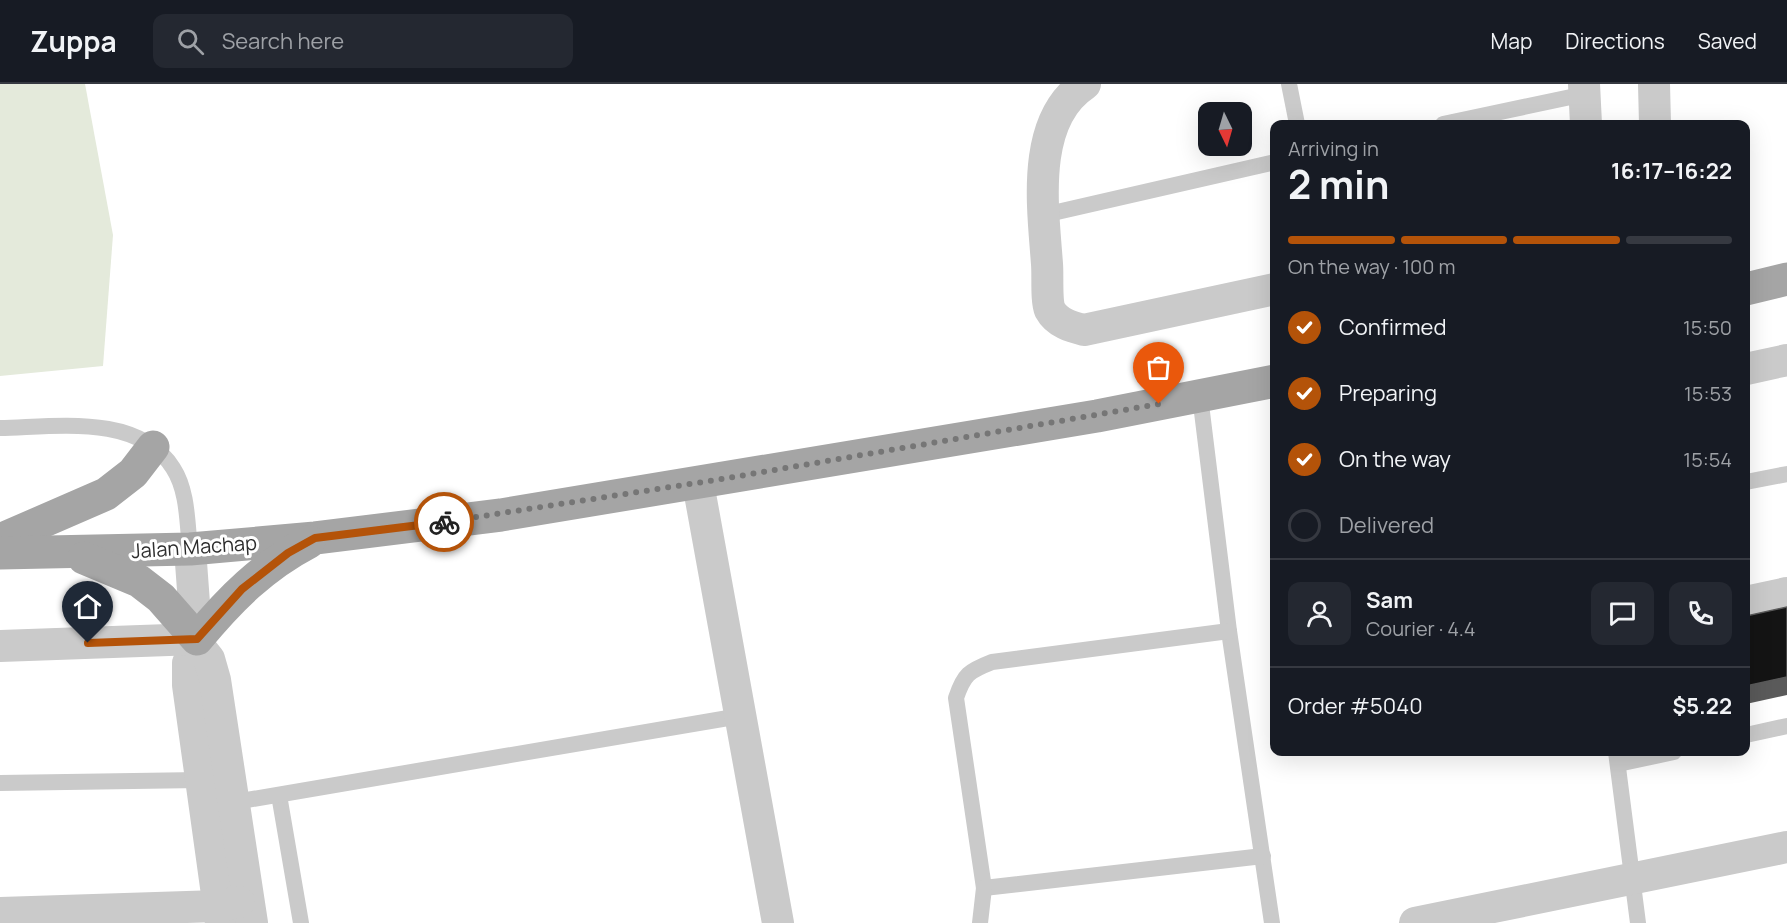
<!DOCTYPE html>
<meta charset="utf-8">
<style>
:root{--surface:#171b24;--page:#242831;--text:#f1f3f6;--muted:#9ea1a6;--line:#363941;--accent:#b45309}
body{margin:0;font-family:Manrope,sans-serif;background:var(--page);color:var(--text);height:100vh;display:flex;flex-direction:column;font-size:22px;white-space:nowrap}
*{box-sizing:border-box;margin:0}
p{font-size:20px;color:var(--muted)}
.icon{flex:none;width:33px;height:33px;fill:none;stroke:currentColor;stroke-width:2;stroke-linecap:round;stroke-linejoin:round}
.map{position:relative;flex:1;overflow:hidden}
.panel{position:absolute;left:1270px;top:36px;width:480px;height:636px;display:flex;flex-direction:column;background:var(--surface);border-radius:12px;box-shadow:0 6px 24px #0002}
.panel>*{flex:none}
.needle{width:39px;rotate:175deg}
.tools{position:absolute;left:1198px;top:18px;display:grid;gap:12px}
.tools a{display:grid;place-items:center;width:54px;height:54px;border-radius:12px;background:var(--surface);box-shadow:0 6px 24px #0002;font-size:30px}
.pin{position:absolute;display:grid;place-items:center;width:51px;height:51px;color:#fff;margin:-62px -26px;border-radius:50% 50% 50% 0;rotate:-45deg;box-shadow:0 0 6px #0007}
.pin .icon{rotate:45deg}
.courier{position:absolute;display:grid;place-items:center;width:60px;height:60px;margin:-30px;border:4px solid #b45309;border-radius:50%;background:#fff;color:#222;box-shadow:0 2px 8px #0007}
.summary em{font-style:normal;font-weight:700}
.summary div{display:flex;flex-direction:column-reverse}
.summary{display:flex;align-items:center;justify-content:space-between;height:102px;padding:0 18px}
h1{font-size:39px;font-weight:700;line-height:45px}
.bar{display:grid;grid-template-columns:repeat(4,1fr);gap:9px 6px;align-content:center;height:72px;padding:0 18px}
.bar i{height:8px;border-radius:4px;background:var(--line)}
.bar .current{background:var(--accent)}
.bar p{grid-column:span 4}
.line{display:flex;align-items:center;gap:15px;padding:0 18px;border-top:2px solid var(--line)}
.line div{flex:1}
.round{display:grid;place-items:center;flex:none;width:63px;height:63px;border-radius:12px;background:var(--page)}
ol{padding:0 18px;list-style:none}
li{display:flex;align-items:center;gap:18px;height:66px}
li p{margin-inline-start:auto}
li .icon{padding:6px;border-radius:50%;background:var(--accent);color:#fff;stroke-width:4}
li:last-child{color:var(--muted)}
li i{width:33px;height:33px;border:3px solid var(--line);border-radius:50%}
header{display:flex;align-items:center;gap:36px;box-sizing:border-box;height:84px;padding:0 30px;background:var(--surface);border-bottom:2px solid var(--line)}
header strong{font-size:28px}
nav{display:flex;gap:33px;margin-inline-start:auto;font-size:21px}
.search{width:420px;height:54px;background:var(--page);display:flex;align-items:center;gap:15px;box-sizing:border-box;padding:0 21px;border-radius:12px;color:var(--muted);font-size:22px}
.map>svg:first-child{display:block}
.park{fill:#e4eadb}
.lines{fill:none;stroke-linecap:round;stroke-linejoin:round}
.lane{stroke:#cacaca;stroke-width:16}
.street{stroke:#cacaca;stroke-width:32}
.primary{stroke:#a5a5a5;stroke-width:33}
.shaded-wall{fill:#5a5a5a}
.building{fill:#141414;stroke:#5a5a5a;stroke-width:1.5}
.done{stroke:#767676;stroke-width:6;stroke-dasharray:0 10.8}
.route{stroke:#b45309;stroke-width:8}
.labels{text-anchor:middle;stroke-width:6;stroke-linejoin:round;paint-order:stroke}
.street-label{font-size:20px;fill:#2d2d2d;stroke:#fff}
</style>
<header>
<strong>Zuppa</strong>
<div class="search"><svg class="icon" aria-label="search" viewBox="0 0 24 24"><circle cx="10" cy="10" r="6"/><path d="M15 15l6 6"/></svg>Search here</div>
<nav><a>Map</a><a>Directions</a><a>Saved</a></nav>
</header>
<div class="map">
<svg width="1787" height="839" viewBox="0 0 1787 839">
<rect width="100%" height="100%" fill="#fff"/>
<polygon class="park" points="0,0 85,0 113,151 103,282 0,292"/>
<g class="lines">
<g class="lane">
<polyline points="1289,0 1297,40"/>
<polyline points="1443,40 1585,10"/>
<polyline points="1044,131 1275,78"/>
<polyline points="1200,312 1229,547 1272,839"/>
<path d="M0,344C55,343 138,329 173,384C188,407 187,439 190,465"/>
<polyline points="1746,398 1787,390"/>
<path d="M1229,547L992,578C969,587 964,590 956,614L984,804L1263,772"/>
<polyline points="1746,651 1787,642"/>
<polyline points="1616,668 1638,839"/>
<polyline points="1618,680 1674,668"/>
<polyline points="0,699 200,696"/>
<polyline points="279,711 301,839"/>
<polyline points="235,718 740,632"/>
<polyline points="980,839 984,804"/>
</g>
<g class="street">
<path d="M1085,0C1030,36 1043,124 1047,180C1048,191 1046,217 1050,226C1057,239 1072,243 1084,246L1275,205"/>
<polyline points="1584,0 1586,40"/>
<polyline points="1654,0 1655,40"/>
<polyline points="1746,285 1787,276"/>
<polyline points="698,399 778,839"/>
<polyline points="190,465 197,560 188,579 188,601 221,839"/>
<polyline points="1746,518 1787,509"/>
<polyline points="197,560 209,575 215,596 252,839"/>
<polyline points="0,562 197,555"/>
<polyline points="0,829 218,822 239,818"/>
<polyline points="1415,839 1787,763"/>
</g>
<g class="primary">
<polyline points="1746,205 1787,195"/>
<polyline points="0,456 106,410 133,389 153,363"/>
<polyline points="0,469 190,465 315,454 501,431 1097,332 1275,297"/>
<path d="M84,474L139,497L161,514L197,555C230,515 263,482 309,458"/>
</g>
</g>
<polygon class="shaded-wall" points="1787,593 1787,611 1746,620 1746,602"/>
<polygon class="building" points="1787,523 1787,593 1746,602 1746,532"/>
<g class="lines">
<polyline class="done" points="444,438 722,395 1159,320"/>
<polyline class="route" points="88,559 197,555 242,505 288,469 315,454 444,438"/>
</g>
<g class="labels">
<g class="street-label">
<text transform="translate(194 463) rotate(-4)" y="7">Jalan Machap</text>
</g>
</g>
</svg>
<div class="tools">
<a><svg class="needle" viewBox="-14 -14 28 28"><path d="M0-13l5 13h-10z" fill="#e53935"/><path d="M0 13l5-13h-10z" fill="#9ea1a6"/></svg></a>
</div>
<div class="pin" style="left:1159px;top:320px;background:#ea580c"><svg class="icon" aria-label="bag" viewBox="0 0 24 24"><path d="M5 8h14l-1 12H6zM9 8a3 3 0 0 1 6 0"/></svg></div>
<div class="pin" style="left:88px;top:559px;background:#1f2937"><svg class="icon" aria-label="home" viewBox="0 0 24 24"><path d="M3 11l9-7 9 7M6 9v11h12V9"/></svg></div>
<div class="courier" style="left:444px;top:438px"><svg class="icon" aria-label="bike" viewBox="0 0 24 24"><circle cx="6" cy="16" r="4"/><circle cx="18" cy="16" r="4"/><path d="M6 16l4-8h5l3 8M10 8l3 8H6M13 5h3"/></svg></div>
<section class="panel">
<div class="summary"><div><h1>2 min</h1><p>Arriving in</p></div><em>16:17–16:22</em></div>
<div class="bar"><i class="current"></i><i class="current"></i><i class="current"></i><i></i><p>On the way · 100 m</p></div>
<ol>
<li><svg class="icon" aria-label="check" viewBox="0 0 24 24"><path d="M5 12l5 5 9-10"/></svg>Confirmed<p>15:50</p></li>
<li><svg class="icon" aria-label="check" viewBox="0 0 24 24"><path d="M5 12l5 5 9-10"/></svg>Preparing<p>15:53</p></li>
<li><svg class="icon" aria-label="check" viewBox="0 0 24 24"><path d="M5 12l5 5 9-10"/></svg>On the way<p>15:54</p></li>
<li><i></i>Delivered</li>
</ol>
<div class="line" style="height:108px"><a class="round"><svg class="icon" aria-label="person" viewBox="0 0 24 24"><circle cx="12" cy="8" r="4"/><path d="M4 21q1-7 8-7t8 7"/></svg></a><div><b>Sam</b><p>Courier · 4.4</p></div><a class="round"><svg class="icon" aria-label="chat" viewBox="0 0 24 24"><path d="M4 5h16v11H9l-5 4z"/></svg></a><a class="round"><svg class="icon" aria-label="phone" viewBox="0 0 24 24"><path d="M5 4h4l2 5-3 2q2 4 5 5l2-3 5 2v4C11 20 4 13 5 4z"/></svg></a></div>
<div class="line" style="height:78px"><div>Order #5040</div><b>$5.22</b></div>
</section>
</div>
